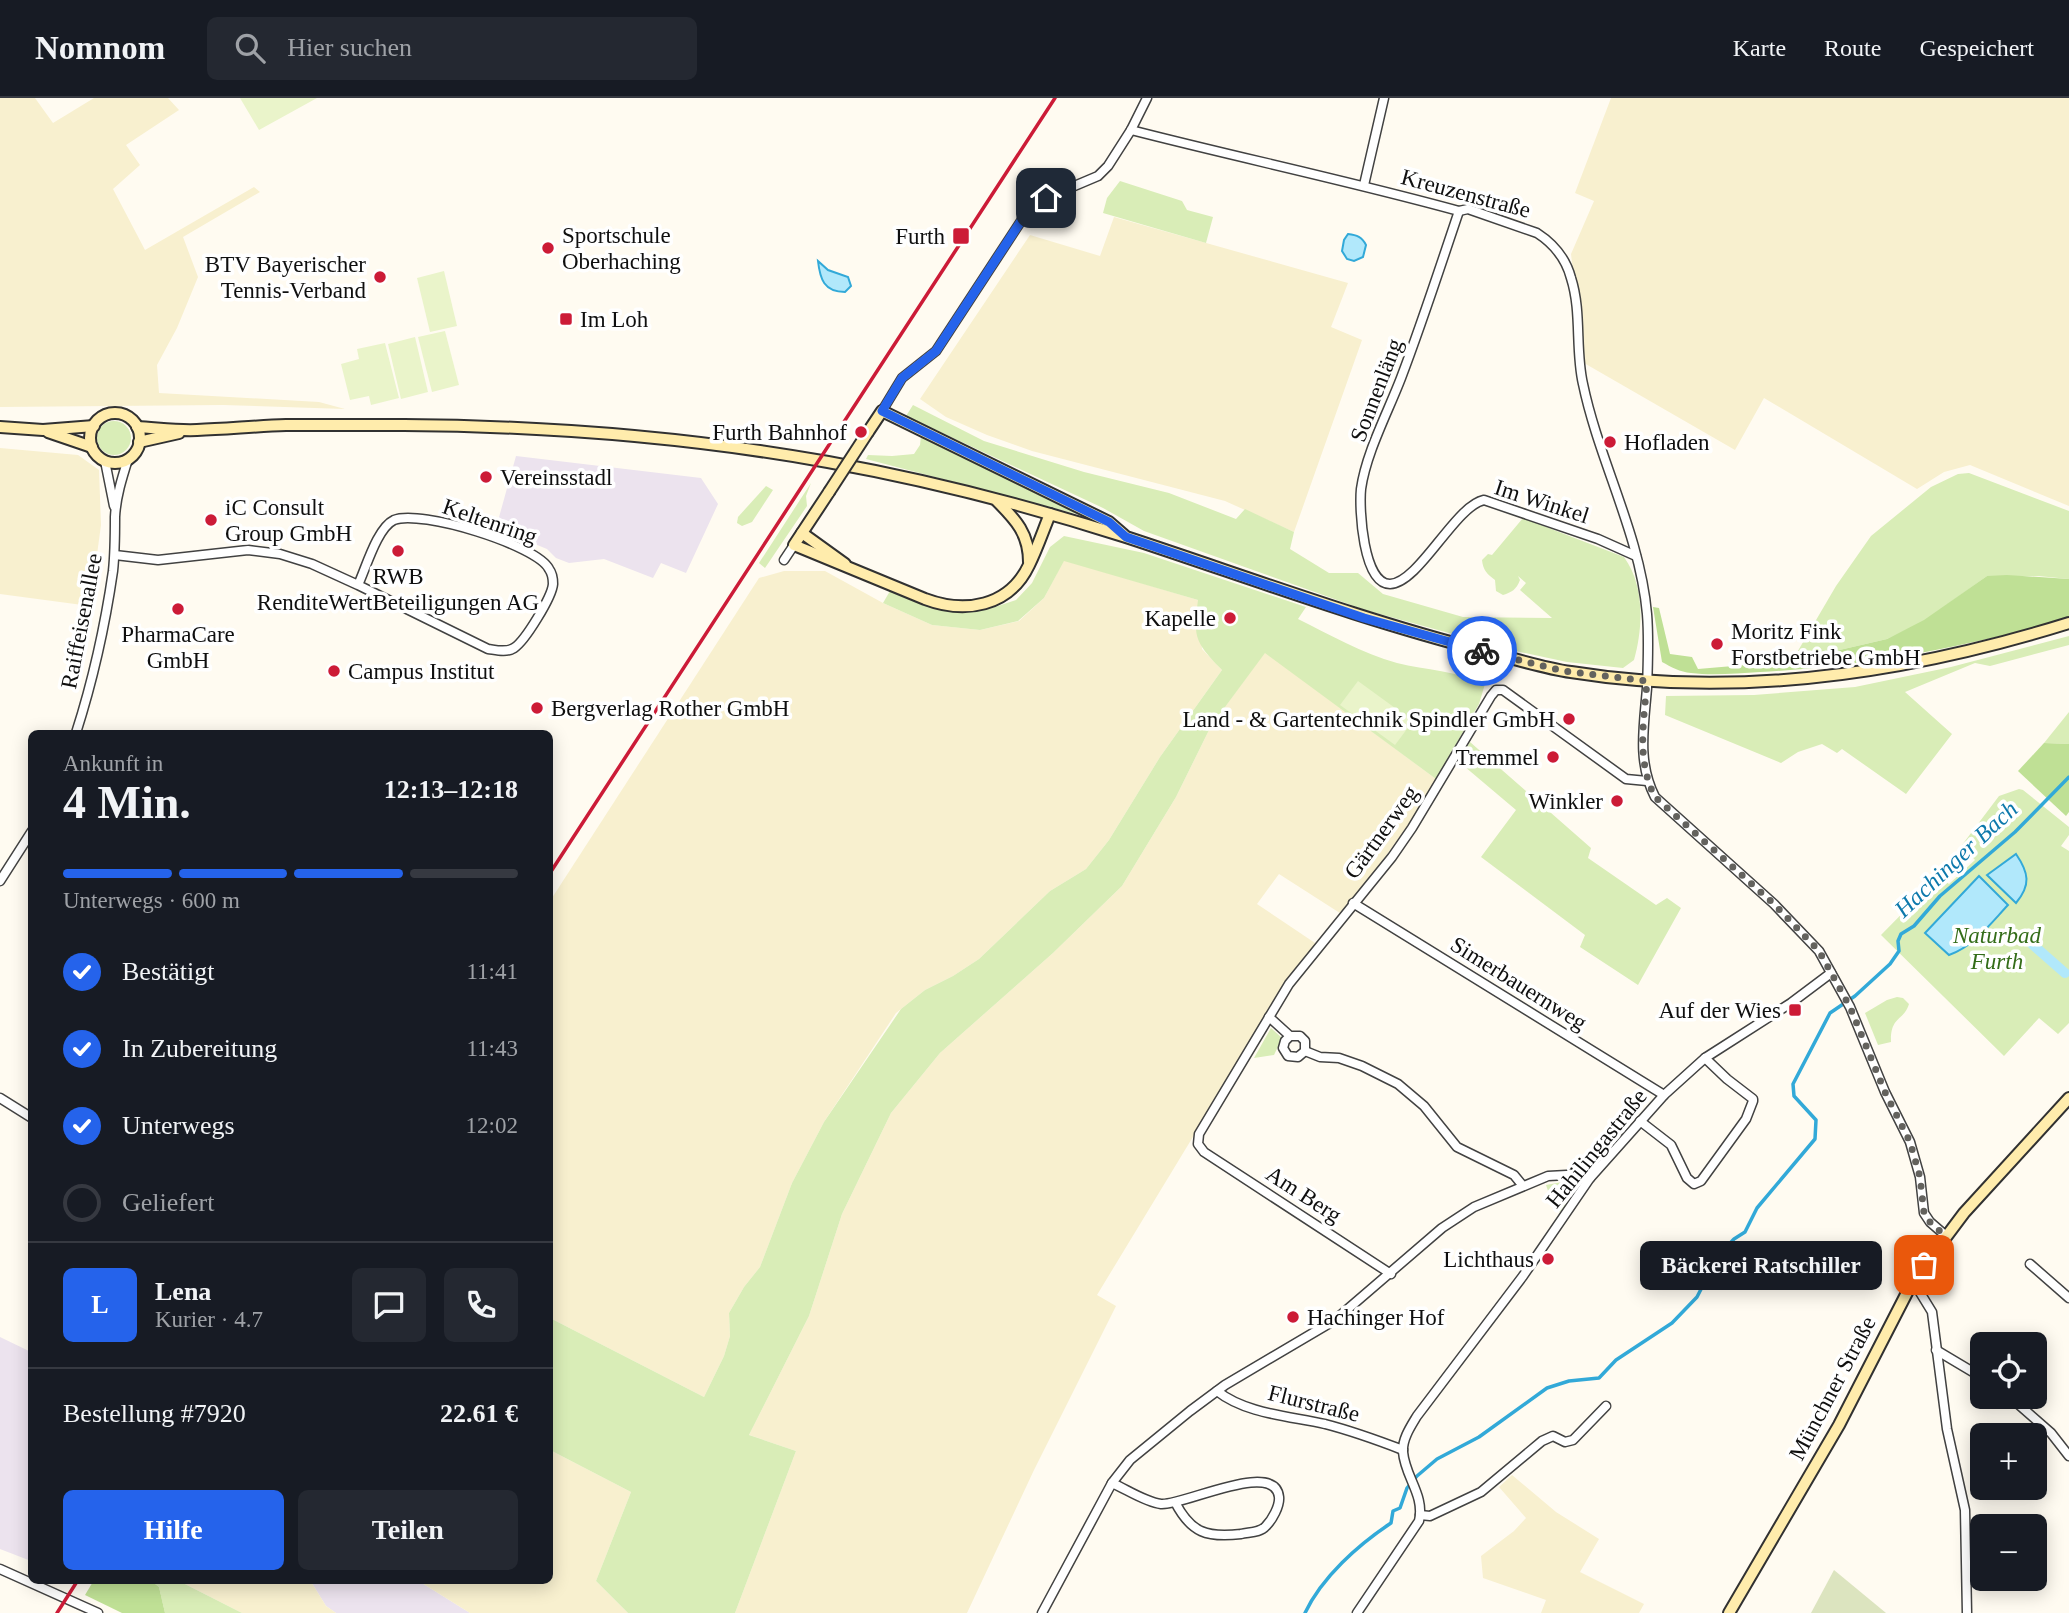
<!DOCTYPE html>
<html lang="de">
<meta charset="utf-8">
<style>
:root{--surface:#171b24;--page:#242831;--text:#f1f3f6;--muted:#9ea1a6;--line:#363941;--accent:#2563eb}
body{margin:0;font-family:Georgia,serif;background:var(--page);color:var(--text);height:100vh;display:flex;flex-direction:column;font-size:26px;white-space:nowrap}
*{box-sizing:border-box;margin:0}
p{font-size:23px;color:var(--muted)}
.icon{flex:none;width:38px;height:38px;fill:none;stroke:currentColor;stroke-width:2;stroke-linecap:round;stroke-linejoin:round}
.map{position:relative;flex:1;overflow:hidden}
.panel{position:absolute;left:28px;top:632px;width:525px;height:854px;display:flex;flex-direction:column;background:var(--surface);border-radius:10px;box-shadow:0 4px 18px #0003}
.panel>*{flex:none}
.buttons{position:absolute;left:1970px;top:1234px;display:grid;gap:14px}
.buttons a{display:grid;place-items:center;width:77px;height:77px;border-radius:10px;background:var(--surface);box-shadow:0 4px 18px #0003;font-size:35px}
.pin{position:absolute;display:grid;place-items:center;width:60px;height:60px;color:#fff;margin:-30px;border-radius:14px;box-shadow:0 4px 10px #0006}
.courier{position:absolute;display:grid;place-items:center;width:70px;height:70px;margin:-35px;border:5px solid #2563eb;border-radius:50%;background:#fff;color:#222;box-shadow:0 2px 9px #0007}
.bubble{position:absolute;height:49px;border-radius:10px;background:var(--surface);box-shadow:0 4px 18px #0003;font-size:23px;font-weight:800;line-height:49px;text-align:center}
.head em{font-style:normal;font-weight:800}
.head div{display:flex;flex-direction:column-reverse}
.head{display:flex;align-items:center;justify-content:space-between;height:119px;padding:0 35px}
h1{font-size:46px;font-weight:800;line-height:52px}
.bar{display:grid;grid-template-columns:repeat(4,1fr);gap:10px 7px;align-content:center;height:84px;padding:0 35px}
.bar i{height:9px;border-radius:5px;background:var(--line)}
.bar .active{background:var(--accent)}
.bar p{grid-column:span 4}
.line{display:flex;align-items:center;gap:18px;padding:0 35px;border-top:2px solid var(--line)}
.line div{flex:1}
.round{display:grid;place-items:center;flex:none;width:74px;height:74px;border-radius:10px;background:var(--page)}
ol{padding:0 35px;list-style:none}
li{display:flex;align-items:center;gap:21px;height:77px}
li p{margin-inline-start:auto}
li .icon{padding:7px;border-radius:50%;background:var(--accent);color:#fff;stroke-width:4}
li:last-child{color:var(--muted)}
li i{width:38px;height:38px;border:4px solid var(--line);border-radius:50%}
.action{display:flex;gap:14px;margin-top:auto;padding:14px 35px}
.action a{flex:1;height:80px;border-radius:10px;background:var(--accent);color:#fff;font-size:28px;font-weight:800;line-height:80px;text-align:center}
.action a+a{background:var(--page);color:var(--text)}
header{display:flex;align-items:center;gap:42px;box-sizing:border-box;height:98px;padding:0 35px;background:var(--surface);border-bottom:2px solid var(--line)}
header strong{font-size:33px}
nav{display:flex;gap:38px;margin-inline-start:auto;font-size:24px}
.search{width:490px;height:63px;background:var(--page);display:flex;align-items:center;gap:18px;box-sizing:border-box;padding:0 24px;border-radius:10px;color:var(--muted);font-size:26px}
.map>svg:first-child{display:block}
.industrial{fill:#ece3ee}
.farmland{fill:#f8f0cf}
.green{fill:#d9edb7}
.forest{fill:#bfe095}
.cemetery{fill:#dce4bf}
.pitch{fill:#eaf4ca}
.water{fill:#b1e8fb;stroke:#32a9d8;stroke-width:2}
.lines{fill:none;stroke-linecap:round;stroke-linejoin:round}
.stream{stroke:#32a9d8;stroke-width:3.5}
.canal{stroke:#b1e8fb;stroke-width:10}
.street-casing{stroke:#424242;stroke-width:11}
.secondary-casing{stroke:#313131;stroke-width:14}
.street{stroke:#fff;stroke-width:8}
.secondary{stroke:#ffecac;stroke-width:10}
.rail{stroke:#cc1b37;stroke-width:3.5}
.secondary-bridge-casing{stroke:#313131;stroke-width:14;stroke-linecap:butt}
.secondary-bridge{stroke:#ffecac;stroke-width:10}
.done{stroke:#63625e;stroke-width:7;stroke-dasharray:0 12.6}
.route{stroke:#2563eb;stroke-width:9}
.poi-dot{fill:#cc1b37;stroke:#fff;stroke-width:2.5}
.labels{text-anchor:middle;stroke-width:7;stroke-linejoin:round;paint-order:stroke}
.street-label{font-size:23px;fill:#0f0f0f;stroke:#fff}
.poi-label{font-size:23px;fill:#0f0f0f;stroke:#fff;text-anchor:start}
.park-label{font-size:23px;font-style:italic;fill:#346d19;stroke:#fff}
.water-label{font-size:24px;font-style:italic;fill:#0d79ac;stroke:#fff}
</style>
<header>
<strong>Nomnom</strong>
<div class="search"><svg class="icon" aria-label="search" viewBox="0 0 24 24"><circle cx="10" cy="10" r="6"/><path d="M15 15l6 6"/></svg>Hier suchen</div>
<nav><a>Karte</a><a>Route</a><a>Gespeichert</a></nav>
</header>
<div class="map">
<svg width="2069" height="1515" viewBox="0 0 2069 1515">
<rect width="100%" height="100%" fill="#fffbf1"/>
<g class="industrial">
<polygon points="516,358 701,380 718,406 686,475 661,465 653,480 604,461 569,465 556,460 547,451 496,430"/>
<polygon points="0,1239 31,1254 31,1463 0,1451"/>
<polygon points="310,1482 417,1482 470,1515 336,1515 326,1508"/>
</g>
<g class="farmland">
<polygon points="0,0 35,0 53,25 94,0 168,0 179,12 126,47 140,67 113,91 145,152 254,89 260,94 183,139 198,179 177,230 157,267 159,295 319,304 345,311 223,307 0,309"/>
<polygon points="1611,0 2069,0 2069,408 1970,367 1944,374 1917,391 1764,300 1735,352 1584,265 1571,156 1594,103 1575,95"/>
<polygon points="1114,119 1348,185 1331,229 1362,242 1294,434 1225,403 1032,353 987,337 946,319 920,301 1030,137 1100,158"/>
<polygon points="0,350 78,357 99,372 101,427 90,508 0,496"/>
<polygon points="1064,462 1198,502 1202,551 1222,572 1160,659 1109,742 1086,771 1050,793 979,861 953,878 925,892 896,915 824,1024 792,1085 760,1169 744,1189 729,1215 730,1238 724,1258 704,1299 550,1220 550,803 759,480 784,473 825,473 883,505 932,527 980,532 1019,523 1044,500"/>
<polygon points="1265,554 1436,681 1411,723 1343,817 1279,776 1257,806 1318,847 1222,991 1097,1197 1116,1208 1034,1372 967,1515 735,1515 796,1353 749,1337 809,1218 842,1116 891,1015 940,955 1053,855 1122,788 1176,699 1211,628"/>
<polygon points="550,1352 631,1394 596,1483 628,1515 470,1515 417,1482 550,1482"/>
<polygon points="1512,1377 1556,1414 1599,1441 1580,1474 1644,1506 1639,1515 1541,1515 1546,1502 1483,1480 1481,1458 1514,1433 1526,1420 1499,1389"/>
<polygon points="177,1482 310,1482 326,1508 336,1515 242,1515"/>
</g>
<g class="green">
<polygon points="1120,83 1182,103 1187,112 1213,119 1206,145 1103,115 1107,100"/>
<path d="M913,307L984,343L1084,374L1169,395L1236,421L1245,411L1294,434L1290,451L1329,475H1358L1383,496L1463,519L1552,520L1520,492L1526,485L1518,478L1520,482C1516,492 1512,494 1503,497L1496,493L1495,482C1487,476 1483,472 1482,462L1488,456L1492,457L1523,420L1624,459C1645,488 1643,530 1634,562L1623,570L1567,564L1511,552L1365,512L1144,433L1103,410L906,318Z"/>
<circle cx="114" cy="340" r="17"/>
<polygon points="921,338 1088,419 866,361 868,357 892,358 914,356 920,347"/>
<polygon points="1969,375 2069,413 2069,481 2038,478 1987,478 1924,523 1887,541 1792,563 1836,488 1871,438 1931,389 1958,376"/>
<polygon points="811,385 806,398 807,408 765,470 759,465"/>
<polygon points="766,388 773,392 752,424 742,428 737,425 738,419"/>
<path d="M1064,438L1144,455L1306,509L1298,521C1330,537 1362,555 1397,565C1426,572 1457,573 1485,586L1479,606L1436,681L1265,555L1211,628L1176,699L1122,788L1053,855L940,955L891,1015L842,1116L809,1218L749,1337L796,1353L735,1515H628L596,1483L631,1394L550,1352V1220L704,1299L724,1258L730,1238L729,1215L744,1189L760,1169L792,1085L824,1024L901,911L925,892L953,878L979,861L1050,793L1086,771L1109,742L1160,659L1222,572C1195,544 1193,540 1198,502L1064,463L1044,500L1018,523L980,532L932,527L883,505L890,493L936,511L964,515L992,510L1016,502L1032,485L1050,449Z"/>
<polygon points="2069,538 2069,547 1990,568 1975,565 1905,594 1952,636 1906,696 1842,651 1837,655 1822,646 1798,654 1781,665 1665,617 1666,598 1754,597 1855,589 1951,569"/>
<polygon points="2069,614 2069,646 2044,645"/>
<polygon points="1470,644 1591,750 1588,760 1656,807 1667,800 1681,810 1638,887 1580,849 1585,837 1481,759 1516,712 1458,663"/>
<polygon points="2019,691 2023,692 2069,729 2069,737 2061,748 2069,753 2069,925 2058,936 2039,920 2004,958 1881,837 1939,778 1949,786 1975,762 1962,747 1999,698"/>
<path d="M1897,899L1903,900L1909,906C1904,923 1890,918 1891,944L1878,947L1865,915L1887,902Z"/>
<polygon points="1271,930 1282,940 1274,957 1254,960"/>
<polygon points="1579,1081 1582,1084 1560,1114 1554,1110 1546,1087"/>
<polygon points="150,1482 177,1482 242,1515 165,1515 159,1489"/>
</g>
<g class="forest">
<path d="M2007,477L2069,481V519C1975,548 1859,569 1760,574C1738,575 1714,578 1691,575C1680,574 1671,569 1662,564L1653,509L1659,510L1670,556L1692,559L1698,571L1792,563L1887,541L1924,522L1987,478Z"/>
<polygon points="2044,645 2069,646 2069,714 2066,718 2018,673"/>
<polygon points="94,1482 150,1482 159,1489 165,1515 122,1515 85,1497"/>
</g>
<polygon class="cemetery" points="1834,1472 1886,1515 1811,1515"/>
<g class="pitch">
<polygon points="240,0 317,0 259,32"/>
<polygon points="444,173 457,228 430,234 417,180"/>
<polygon points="445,233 459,287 432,294 418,239"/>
<polygon points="415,239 428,294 401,301 388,246"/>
<polygon points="385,245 399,300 371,307 369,298 350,302 341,266 359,261 357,251"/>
<polygon points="1358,583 1413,623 1395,647 1340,607"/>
</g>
<g class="water">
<path d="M1348,136C1357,137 1362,139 1366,147L1363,159L1354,163L1347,161L1342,153L1344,142Z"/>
<path d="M818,163L828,172L848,179L851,188L845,194C824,194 820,181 818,163Z"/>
<path d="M2016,756C2029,775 2031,787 2016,805L1987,777Z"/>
<path d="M1979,778L2008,807C1991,825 1974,848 1949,857L1925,835Z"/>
</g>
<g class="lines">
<path class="stream" d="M1305,1515C1322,1479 1358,1447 1391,1425L1393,1413L1400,1410L1407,1390L1417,1378L1437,1361L1479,1339L1547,1290L1569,1283L1599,1280L1616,1262L1672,1225L1697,1199L1718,1158L1734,1141L1745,1134L1757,1110L1815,1041L1816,1022L1794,998L1793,986L1830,915L1855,898L1890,866L1899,853L1898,843L1901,836L1914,828L1940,798L2015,734L2069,679"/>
<polyline class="canal" points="2032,846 2065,875"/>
<g class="street-casing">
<g id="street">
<path d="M1131,32C1240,60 1350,83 1459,113L1468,111L1537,135C1554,146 1566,161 1571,180C1582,214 1575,252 1583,286C1599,363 1640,436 1647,516C1649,540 1648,565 1647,590C1644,628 1637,664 1655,699L1774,806L1819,853L1850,909L1885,994L1910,1044L1920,1079L1924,1115L1930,1124L1945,1137"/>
<polyline points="1364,87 1384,0"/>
<path d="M1459,113C1440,169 1422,225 1401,280C1388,314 1366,355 1361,391C1359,411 1363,486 1390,486C1419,485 1455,408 1484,402L1598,441L1636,458"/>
<polyline points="882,313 902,280 936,253 1025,117 1046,100 1098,78 1108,68 1131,32 1147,0"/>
<polyline points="105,363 114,408"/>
<path d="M115,457L158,462L248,452L280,456L312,466L358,487L488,551C496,552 506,555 514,550C525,543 552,499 553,486C553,482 552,475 549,471C537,447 420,411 394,422C377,430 366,470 358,487"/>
<polyline points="784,462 794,447"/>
<path d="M76,635C93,582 105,528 113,473C115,454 115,437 115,419C116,399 122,380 128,361"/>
<polyline points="0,783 32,733"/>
<polyline points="1353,805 1664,997"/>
<polyline points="1269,919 1290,938 1300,938 1305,943 1305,953 1298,959 1288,958 1283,950 1285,943 1290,938"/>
<polyline points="1305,953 1320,959 1339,960 1362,968 1398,986 1424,1008 1457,1049 1514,1077 1523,1088"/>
<polyline points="0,1000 32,1020"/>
<polyline points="1640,1023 1671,1047 1687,1080 1694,1086 1701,1083 1746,1021 1753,1003 1753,1001 1727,981 1705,960"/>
<polyline points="2030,1166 2069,1200"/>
<polyline points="1391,1176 1204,1054 1198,1046 1199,1036 1289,886 1392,759 1412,730 1491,598 1496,592 1503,592 1626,681 1647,683"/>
<polyline points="1913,1183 1932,1214 1947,1331 1965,1412 1967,1515"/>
<polyline points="1936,1252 1983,1280"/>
<path d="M1217,1293C1246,1316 1290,1318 1325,1326C1352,1333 1377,1342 1403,1352"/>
<polyline points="2009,1298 2051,1335 2069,1358"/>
<path d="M1112,1385C1126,1391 1145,1404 1161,1406C1183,1408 1275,1361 1279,1399C1280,1408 1272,1422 1266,1428C1260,1435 1249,1434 1241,1436C1207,1440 1191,1435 1175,1404"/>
<polyline points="1420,1417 1430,1418 1481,1394 1542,1343 1553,1338 1565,1344 1573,1342 1606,1308"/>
<polyline points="0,1471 98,1515"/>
<polyline points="1042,1515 1112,1385 1130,1362 1190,1313 1225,1287 1335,1222 1442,1130 1474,1109 1548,1078 1585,1076 1590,1080"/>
<path d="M1357,1515L1419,1423C1425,1397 1405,1379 1403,1354C1402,1341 1411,1328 1417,1318L1523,1178L1590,1080L1664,997L1705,960L1791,905L1831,875"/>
</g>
</g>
<g class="secondary-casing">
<g id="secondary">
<circle cx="115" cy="340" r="25"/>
<polyline points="0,329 43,332 94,328"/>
<path d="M137,329C157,330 177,333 197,332C226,331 256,328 286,327C325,327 365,327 404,327C547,328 688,339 828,364C928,382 1029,408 1126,439C1245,478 1362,522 1484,553C1513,560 1542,570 1571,574C1738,601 1909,575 2069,525"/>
<polyline points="48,334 92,349"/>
<polyline points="868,334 882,313 1109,424 1124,437"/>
<polyline points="139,344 179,335"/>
<path d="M829,394L794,447L925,501C965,516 1009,509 1029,467C1037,451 1043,433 1050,416"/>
<path d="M997,403C1016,422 1029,436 1029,464"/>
<polyline points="802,435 845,466"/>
<polyline points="1729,1515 1839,1327 1913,1183 1964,1115 2069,1000"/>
</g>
</g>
<use href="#street" class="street"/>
<use href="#secondary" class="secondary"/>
<g class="rail">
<polyline points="550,775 1055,0"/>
<polyline points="57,1515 78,1482"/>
</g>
<g class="secondary-bridge-casing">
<polyline id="secondary-bridge" points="829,394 868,334"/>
</g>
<use href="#secondary-bridge" class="secondary-bridge"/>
</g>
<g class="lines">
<path class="done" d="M1482,553L1564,573L1647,583C1644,623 1636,662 1655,699L1774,806L1819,853L1850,909L1885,994L1910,1044L1920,1079L1924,1115L1930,1124L1945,1138L1924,1167"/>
<polyline class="route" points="1046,100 1025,117 936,253 902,280 882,313 1109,424 1126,439 1364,520 1482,553"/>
</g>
<g class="poi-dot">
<rect x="952" y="129" width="18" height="18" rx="3.5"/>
<circle cx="548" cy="150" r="7"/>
<circle cx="380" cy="179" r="7"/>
<rect x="559" y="214" width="14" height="14" rx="3.5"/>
<circle cx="861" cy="334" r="7"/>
<circle cx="1610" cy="344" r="7"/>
<circle cx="486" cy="379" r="7"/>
<circle cx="211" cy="422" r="7"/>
<circle cx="398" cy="453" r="7"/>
<circle cx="178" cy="511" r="7"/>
<circle cx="1230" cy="520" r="7"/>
<circle cx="1717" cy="546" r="7"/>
<circle cx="334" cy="573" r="7"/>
<circle cx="537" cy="610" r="7"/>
<circle cx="1569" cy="621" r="7"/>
<circle cx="1553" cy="659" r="7"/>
<circle cx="1617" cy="703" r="7"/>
<rect x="1788" y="905" width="14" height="14" rx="3.5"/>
<circle cx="1548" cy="1161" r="7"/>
<circle cx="1293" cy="1219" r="7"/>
</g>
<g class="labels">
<g class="street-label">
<text transform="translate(1466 95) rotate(15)" y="8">Kreuzenstraße</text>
<text transform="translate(1376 292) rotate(-69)" y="8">Sonnenläng</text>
<text transform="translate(1542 403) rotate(18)" y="8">Im Winkel</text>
<text transform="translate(490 423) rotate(19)" y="8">Keltenring</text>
<text transform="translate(81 523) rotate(-79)" y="8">Raiffeisenallee</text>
<text transform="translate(1381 734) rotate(-54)" y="8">Gärtnerweg</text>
<text transform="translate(1519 885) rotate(32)" y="8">Simerbauernweg</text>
<text transform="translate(1596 1050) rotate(-51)" y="8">Hahilingastraße</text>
<text transform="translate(1304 1096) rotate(33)" y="8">Am Berg</text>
<text transform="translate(1832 1290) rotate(-62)" y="8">Münchner Straße</text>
<text transform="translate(1314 1305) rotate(14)" y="8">Flurstraße</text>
</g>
<g class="poi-label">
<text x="562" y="145">Sportschule<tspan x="562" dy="26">Oberhaching</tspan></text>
<text x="945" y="146" text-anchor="end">Furth</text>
<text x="366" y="174" text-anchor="end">BTV Bayerischer<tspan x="366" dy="26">Tennis-Verband</tspan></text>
<text x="580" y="229">Im Loh</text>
<text x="847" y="342" text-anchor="end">Furth Bahnhof</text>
<text x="1624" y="352">Hofladen</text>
<text x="500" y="387">Vereinsstadl</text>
<text x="225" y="417">iC Consult<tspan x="225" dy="26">Group GmbH</tspan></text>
<text x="398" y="486" text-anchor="middle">RWB<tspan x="398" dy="26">RenditeWertBeteiligungen AG</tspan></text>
<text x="1216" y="528" text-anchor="end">Kapelle</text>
<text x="1731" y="541">Moritz Fink<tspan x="1731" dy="26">Forstbetriebe GmbH</tspan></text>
<text x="178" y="544" text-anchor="middle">PharmaCare<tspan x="178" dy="26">GmbH</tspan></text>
<text x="348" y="581">Campus Institut</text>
<text x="551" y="618">Bergverlag Rother GmbH</text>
<text x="1555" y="629" text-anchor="end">Land - &amp; Gartentechnik Spindler GmbH</text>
<text x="1539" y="667" text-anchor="end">Tremmel</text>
<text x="1603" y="711" text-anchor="end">Winkler</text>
<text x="1781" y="920" text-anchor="end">Auf der Wies</text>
<text x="1534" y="1169" text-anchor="end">Lichthaus</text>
<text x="1307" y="1227">Hachinger Hof</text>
</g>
<g class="park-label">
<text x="1997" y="845">Naturbad<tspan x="1997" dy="26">Furth</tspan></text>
</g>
<g class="water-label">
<text transform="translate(1956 761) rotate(-43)" y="8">Hachinger Bach</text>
</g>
</g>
</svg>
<div class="buttons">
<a><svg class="icon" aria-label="locate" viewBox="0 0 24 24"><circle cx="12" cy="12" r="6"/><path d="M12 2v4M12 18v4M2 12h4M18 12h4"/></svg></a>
<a>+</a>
<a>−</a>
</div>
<div class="pin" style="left:1924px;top:1167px;background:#ea580c"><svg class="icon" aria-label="bag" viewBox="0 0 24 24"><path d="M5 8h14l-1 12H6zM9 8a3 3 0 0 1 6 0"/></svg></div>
<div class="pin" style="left:1046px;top:100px;background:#1f2937"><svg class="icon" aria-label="home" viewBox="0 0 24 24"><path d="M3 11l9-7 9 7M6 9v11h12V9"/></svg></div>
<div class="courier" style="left:1482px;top:553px"><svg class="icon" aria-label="bike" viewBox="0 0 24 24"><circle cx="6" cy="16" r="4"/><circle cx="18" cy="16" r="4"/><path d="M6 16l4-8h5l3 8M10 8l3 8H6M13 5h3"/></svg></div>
<div class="bubble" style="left:1640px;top:1143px;width:242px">Bäckerei Ratschiller</div>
<section class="panel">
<div class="head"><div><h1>4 Min.</h1><p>Ankunft in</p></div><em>12:13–12:18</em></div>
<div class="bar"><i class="active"></i><i class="active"></i><i class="active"></i><i></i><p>Unterwegs · 600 m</p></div>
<ol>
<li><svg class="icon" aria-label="check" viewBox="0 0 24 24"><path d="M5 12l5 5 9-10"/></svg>Bestätigt<p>11:41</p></li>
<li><svg class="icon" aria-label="check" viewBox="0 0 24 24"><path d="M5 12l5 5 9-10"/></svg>In Zubereitung<p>11:43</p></li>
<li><svg class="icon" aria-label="check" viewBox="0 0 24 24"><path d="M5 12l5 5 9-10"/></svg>Unterwegs<p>12:02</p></li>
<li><i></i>Geliefert</li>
</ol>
<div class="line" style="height:126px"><b class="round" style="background:var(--accent);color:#fff">L</b><div><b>Lena</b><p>Kurier · 4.7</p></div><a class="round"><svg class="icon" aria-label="chat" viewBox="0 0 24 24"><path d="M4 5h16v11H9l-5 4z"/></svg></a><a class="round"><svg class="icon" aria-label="phone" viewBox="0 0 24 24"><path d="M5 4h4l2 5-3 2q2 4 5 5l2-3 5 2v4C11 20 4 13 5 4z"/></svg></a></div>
<div class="line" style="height:91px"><div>Bestellung #7920</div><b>22.61 €</b></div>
<div class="action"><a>Hilfe</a><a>Teilen</a></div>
</section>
</div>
